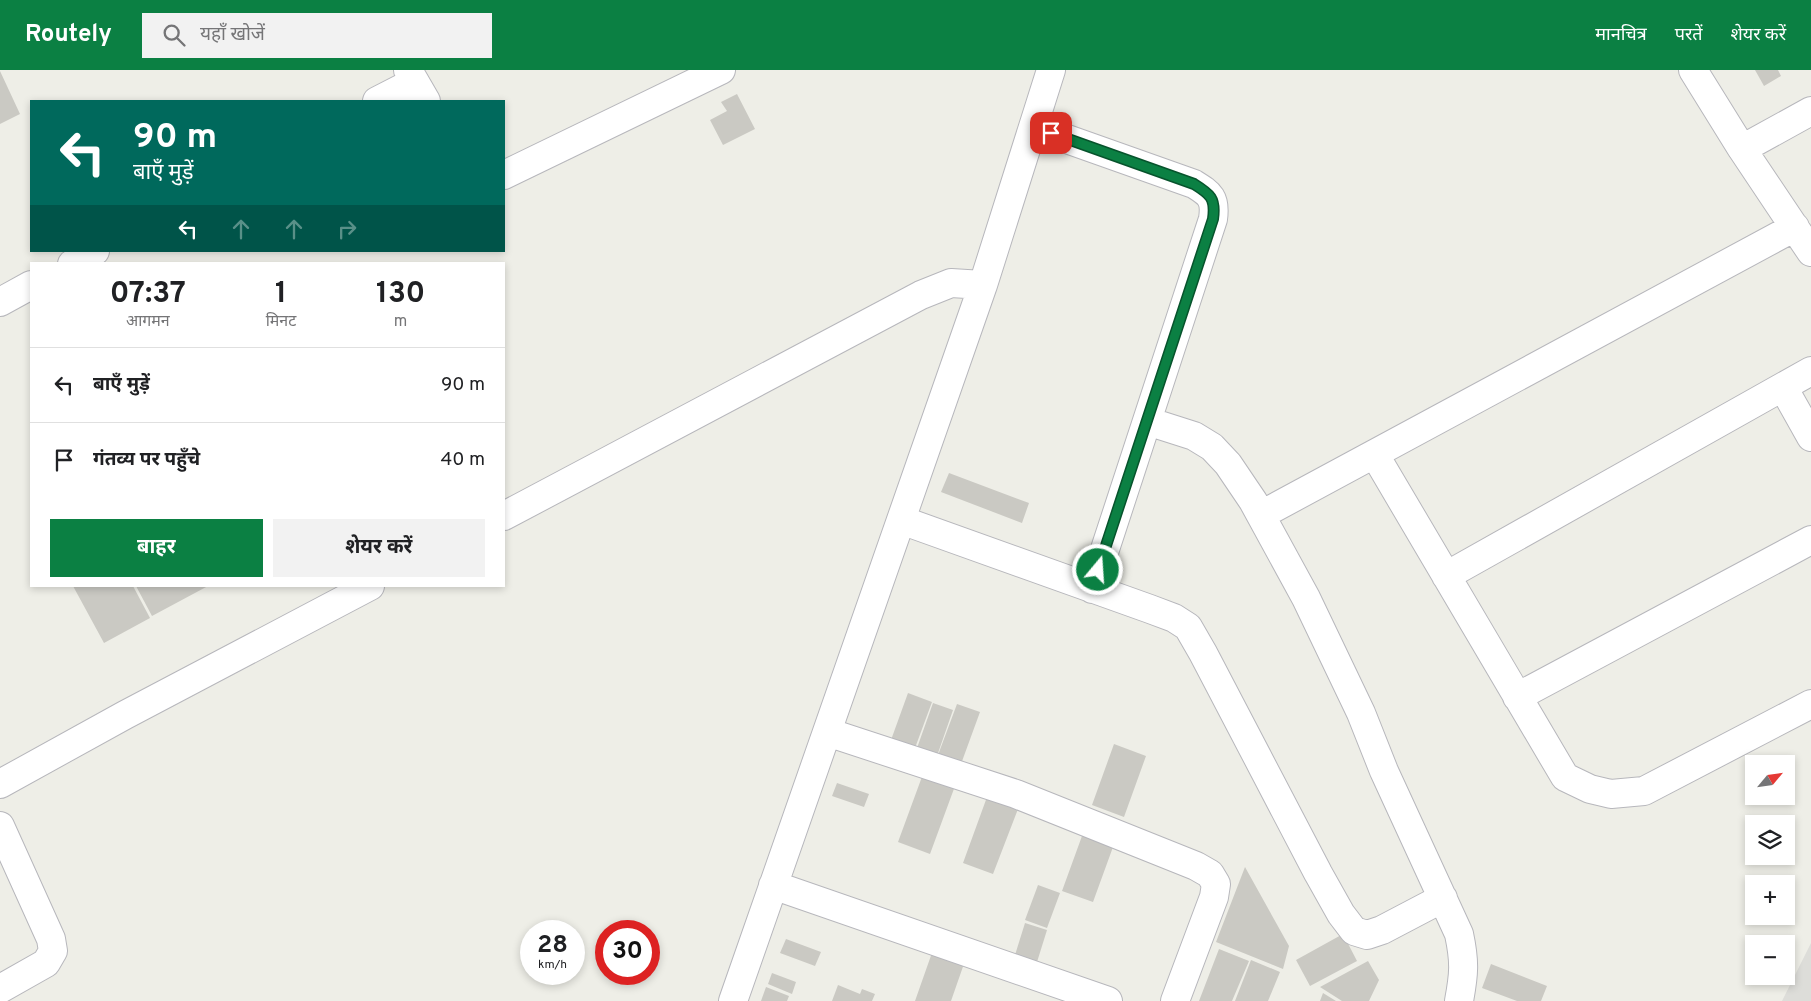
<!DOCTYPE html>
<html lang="hi">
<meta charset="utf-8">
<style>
:root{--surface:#fff;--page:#f2f2f2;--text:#202124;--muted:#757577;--line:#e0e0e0;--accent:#0b8043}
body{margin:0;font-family:Overpass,"Noto Sans Devanagari",sans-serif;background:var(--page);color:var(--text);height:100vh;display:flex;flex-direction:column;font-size:19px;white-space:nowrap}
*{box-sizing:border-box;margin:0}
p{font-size:16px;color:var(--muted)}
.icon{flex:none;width:28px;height:28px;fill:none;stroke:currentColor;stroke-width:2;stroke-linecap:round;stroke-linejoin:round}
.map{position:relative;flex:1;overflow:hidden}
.sheet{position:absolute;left:30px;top:192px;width:475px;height:325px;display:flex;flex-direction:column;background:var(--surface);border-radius:0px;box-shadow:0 2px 8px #0003}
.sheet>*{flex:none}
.guide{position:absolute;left:30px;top:30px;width:475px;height:152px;border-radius:0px;box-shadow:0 2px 8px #0003;background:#00695c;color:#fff;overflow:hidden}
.needle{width:32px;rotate:61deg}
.controls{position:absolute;left:1745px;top:685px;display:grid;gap:10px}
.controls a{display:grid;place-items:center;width:50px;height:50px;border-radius:0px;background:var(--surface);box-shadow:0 2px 8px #0003;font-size:25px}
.speed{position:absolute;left:520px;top:850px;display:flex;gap:10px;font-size:25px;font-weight:700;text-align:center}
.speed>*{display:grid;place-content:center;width:65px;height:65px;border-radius:50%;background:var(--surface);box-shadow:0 2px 8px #0003;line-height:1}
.speed small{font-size:12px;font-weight:400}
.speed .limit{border:8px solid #d22;background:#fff;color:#111}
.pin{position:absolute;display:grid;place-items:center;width:42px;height:42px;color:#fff;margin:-21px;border-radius:10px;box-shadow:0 2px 8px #0006}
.me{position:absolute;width:55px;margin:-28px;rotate:18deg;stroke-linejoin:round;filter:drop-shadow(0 0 4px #0008)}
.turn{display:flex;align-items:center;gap:18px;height:105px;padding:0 20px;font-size:22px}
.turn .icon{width:65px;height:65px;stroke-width:2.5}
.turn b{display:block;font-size:35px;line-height:42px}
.lanes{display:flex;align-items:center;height:48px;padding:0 20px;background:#0003;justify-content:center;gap:25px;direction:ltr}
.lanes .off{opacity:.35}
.eta{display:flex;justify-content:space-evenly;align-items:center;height:85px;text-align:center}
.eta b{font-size:30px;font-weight:700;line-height:35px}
.button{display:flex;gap:10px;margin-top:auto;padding:10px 20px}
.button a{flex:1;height:58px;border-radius:0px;background:var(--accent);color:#fff;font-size:20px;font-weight:700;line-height:58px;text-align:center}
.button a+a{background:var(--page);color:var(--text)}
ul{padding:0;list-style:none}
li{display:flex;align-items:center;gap:15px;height:75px;padding:0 20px;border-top:1px solid var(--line)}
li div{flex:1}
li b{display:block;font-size:19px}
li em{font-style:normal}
header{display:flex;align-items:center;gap:30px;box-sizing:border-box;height:70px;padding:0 25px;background:var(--accent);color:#fff}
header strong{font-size:24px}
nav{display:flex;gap:28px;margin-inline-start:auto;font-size:18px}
.search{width:350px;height:45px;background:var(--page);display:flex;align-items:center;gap:12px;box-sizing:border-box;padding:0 18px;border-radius:0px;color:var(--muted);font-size:19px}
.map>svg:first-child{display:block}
</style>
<header>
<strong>Routely</strong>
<div class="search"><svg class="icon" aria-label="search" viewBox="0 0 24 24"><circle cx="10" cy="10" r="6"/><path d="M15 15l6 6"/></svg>यहाँ खोजें</div>
<nav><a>मानचित्र</a><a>परतें</a><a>शेयर करें</a></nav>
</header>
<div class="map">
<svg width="1811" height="931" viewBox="0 0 1811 931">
<rect width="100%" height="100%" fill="#eeeee7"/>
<path fill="#ddddd9" d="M1811,873V931H1782Z"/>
<path fill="#cac9c3" d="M1755,0H1778L1781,6L1764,16Z
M0,1L20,44L0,54Z
M737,24L755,59L723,75L710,50L727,41L721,32Z
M949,403L1029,433L1022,453L941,422Z
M73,516H133L150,548L104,573Z
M136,516H208L152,546Z
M908,623L932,632L915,678L891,670Z
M933,633L953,640L937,686L917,678Z
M957,634L980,642L961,694L938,685Z
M1114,674L1146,686L1124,747L1092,735Z
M923,704L955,716L930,784L898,772Z
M837,713L869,724L864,737L832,726Z
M987,727L1018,739L993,804L963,793Z
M1086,755L1117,766L1093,832L1062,821Z
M1245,797L1289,876L1283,899L1216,872Z
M1038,815L1060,823L1047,858L1025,850Z
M1025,853L1047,860L1037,892L1015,885Z
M1343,864L1357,891L1310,916L1296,890Z
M786,869L821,882L815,896L780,883Z
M934,877L966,888L951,931H915Z
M1219,879L1249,891L1232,931H1199Z
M1251,890L1280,902L1268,931H1235Z
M1368,891L1379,910L1369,931H1342L1320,917Z
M1491,894L1547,916L1541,931H1517L1482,918Z
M772,903L796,912L792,924L768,914Z
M838,915L860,924L862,919L875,924L872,931H832Z
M766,917L789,926L787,931H761Z
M1323,923L1336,931H1320Z"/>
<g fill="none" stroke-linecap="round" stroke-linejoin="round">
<g stroke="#b7b7bc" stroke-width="30">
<path id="street" d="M408,0L426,31
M1693,0L1742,79L1811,182
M377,31L414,12
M1033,57L1194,114C1210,124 1216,128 1213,149L1092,519
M1742,79L1811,41
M504,105L721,0
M72,194L95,181
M0,232L31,215
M1783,317L1811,367
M1147,351L1194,366L1212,377L1228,394L1253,431L1306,528L1361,643L1384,701L1459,864C1465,892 1464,904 1459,931
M1375,385L1565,707L1590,719L1611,724L1644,721L1811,634
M1261,445L1795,157
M504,446L921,225L951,213L983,215
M901,450L1150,539L1174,548L1188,557L1203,583L1318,803L1341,844L1354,861L1367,865L1382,860L1443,828
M1446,506L1811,301
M1517,627L1811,470
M827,662L1016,724L1196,796L1210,804L1216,814L1214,827L1175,931
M0,714L125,645L370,516
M0,756L51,869L53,881L46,893L0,919
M773,815L1108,931
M733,931L983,215L1051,0"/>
</g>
<use href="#street" stroke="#fff" stroke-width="28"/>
</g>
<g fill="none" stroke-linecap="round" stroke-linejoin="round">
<g stroke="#07532c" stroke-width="12">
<path id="route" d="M1051,63L1194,114C1210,124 1216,128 1213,149L1098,500"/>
</g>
<use href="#route" stroke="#0b8043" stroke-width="9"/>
</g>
</svg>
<div class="controls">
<a><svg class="needle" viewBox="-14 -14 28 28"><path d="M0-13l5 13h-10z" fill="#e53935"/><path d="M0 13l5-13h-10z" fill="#757577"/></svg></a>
<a><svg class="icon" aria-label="layers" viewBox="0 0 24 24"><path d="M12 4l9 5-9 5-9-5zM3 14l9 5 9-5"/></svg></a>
<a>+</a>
<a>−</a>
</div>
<div class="speed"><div>28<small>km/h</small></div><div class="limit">30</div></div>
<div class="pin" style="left:1051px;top:63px;background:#d93025"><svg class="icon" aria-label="arrive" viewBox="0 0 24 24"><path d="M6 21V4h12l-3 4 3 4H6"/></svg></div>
<svg class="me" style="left:1098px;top:500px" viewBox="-20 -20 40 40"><circle r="17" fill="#0b8043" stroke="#fff" stroke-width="3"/><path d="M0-11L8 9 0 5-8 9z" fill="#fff"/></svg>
<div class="guide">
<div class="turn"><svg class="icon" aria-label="left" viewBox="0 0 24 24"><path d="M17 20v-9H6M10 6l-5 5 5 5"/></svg><div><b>90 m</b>बाएँ मुड़ें</div></div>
<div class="lanes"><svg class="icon" aria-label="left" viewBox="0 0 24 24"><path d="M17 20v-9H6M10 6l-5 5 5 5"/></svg><svg class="icon off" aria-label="ahead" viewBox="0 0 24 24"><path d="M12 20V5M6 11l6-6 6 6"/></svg><svg class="icon off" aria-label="ahead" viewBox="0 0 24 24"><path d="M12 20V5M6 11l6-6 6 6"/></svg><svg class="icon off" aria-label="right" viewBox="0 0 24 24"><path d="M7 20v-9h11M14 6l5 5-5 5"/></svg></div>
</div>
<section class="sheet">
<div class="eta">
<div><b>07:37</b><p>आगमन</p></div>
<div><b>1</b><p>मिनट</p></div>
<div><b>130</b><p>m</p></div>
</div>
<ul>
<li><svg class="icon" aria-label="left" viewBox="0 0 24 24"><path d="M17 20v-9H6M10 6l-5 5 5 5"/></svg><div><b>बाएँ मुड़ें</b></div><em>90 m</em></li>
<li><svg class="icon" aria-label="arrive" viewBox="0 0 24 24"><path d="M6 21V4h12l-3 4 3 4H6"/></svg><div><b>गंतव्य पर पहुँचे</b></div><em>40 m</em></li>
</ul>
<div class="button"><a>बाहर</a><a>शेयर करें</a></div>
</section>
</div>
